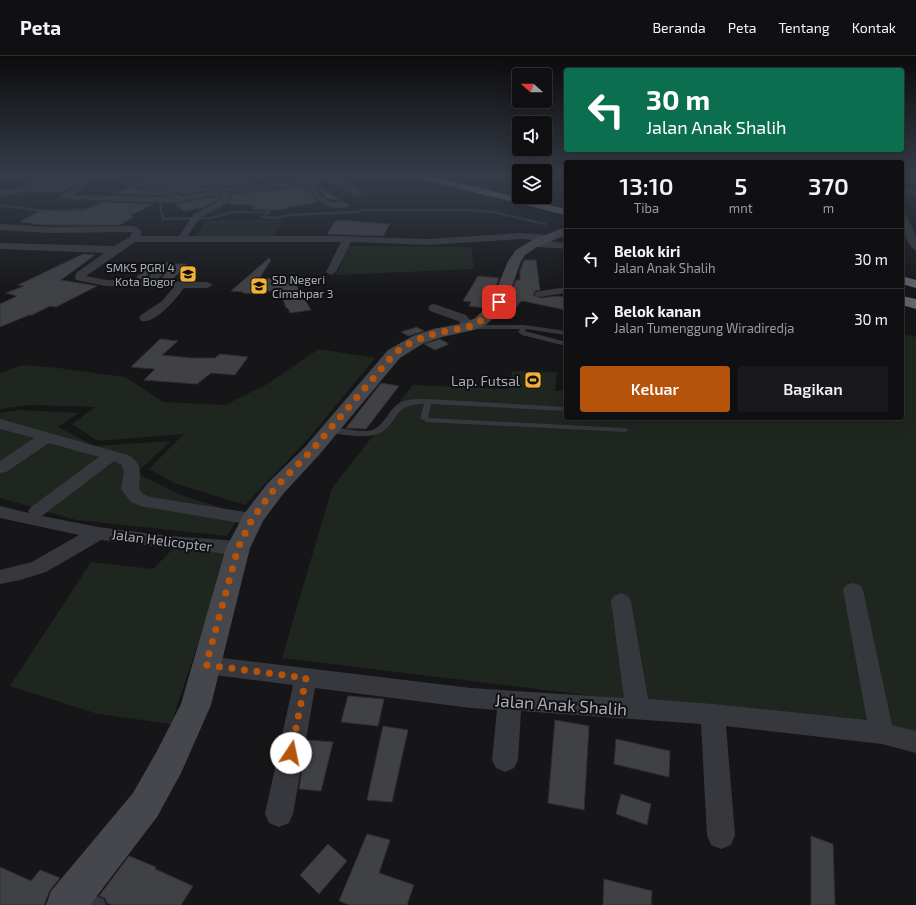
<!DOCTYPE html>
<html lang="id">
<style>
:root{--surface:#101012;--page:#19191b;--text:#f1f3f6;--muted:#9c9d9f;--line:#303032;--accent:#b45309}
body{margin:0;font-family:"Exo 2",sans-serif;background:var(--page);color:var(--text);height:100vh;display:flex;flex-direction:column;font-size:15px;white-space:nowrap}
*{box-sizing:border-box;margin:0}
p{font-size:13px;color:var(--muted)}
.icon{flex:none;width:22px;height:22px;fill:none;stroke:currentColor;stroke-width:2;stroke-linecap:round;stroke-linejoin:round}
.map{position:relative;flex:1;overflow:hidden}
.details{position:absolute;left:564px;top:104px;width:340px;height:260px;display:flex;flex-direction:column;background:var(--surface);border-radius:4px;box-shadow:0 4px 16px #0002,0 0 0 1px var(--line)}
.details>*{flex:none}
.top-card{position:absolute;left:564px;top:12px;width:340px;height:84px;border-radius:4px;box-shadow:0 4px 16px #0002,0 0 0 1px var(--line);background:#0b6e4f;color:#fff;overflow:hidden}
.needle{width:26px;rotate:291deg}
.controls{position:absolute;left:512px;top:12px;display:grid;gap:8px}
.controls a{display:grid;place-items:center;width:40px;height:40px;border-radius:4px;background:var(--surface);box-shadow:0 4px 16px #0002,0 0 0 1px var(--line);font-size:20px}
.pin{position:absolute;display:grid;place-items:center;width:34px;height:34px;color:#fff;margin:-17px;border-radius:8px;box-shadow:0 2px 6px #0006}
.me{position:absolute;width:44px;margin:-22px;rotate:11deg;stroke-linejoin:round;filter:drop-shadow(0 0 3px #0008)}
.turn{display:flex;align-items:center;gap:14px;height:84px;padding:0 16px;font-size:18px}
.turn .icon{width:52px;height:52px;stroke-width:2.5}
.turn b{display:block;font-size:28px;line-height:34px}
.eta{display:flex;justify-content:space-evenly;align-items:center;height:68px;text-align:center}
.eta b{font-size:24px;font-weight:600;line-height:28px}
.cta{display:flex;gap:8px;margin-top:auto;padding:8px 16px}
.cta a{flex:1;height:46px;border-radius:4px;background:var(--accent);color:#fff;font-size:16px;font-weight:600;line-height:46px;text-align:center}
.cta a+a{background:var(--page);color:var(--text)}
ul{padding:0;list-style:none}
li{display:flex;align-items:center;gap:12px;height:60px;padding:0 16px;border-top:1px solid var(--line)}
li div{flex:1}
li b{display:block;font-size:15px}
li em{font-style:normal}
header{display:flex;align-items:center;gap:24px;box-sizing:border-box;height:56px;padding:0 20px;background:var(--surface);border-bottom:1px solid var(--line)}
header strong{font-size:19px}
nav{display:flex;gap:22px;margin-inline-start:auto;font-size:14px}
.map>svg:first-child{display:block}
</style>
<header>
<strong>Peta</strong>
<nav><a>Beranda</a><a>Peta</a><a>Tentang</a><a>Kontak</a></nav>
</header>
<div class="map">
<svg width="916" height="849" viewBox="0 0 916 849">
<rect width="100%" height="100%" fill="#161618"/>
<path fill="#1e261f" d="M284,163L272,181H196L205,165Z
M349,190L471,191L474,213L336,219Z
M902,278L916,281V679L282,602L332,432L413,329L509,333L512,315L557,316L555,335H566V362H902Z
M319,293L375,302L309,382L245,449L174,427L149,413L184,378L98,385L72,368L95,351L30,349L0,353V317L23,309L58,312L125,321L163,346L225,349L267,328Z
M18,354L79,357L58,371L94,390L171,385L136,417L181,439L241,458L227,480L76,464L0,442V357Z
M175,491L229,495L171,668L98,658L10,630L91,506L153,513Z"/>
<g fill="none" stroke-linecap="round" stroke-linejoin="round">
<path stroke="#2c353c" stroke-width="2.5" d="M0,149L44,155
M160,149L163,163L210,162L235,156H270L262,161L275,162L287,159L357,156L363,154H465L493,156L545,168
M58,155L92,153"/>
</g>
<path fill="#404145" stroke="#303034" d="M53,120H87L63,136L27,135Z
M152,120H179L181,123L211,134L181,138L168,131L141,125Z
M198,120H231L254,128L227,130Z
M315,128L341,145L326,142Z
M304,130L317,145L316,147L288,151L287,153L267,154L252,153L253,149L227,148L231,143L232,138Z
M130,131L162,137L165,139L116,138Z
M220,140L218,143L204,151L184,155L175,148Z
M102,146L153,148L129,160L133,161L120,169H45L20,166L41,154L83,155Z
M336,164L390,168L383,180L327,178Z
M83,198L95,199L61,224L97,230L56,251L50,250L32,259H29L0,271V248L17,240L6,237L24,230L18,229Z
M269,202L271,204L259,223L292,222L311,254L290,257L288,252H286L280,235H258L257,238L243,237V236L231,235Z
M524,204H536L540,234L535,235L533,239L540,242L558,240L566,241V254L523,245L520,246L515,253L504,251L509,242L516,224H520V213H521Z
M159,208L143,223H135L150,209Z
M173,208H187L172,224H160Z
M478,220L499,222L492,241L484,252L469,250L471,246L463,245Z
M417,271L424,275L409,280L401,276Z
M160,283L178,285L162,299L190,302H215L220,298L248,301L235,319L211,317L197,328L144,324L155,313L131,311Z
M440,283L449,288L435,294L424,288Z
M381,327L399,330L366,373L346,372Z
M348,640L384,643L378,670L341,666Z
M555,664L589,670L584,754L548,747Z
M383,670L408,674L392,746L367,744Z
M616,683L670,695L669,721L614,708Z
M307,684L333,686L321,735L299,733Z
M621,738L651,748L647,769L616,758Z
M367,778L390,784L379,817L414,829L407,849H350L339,845Z
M811,780L833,788L835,849H811Z
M328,788L347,805L319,838L300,819Z
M129,800L156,811L155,813L193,830L181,849H112L107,847L105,842L99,840Z
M0,811L31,825L40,814L60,822L50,834L44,849H0Z
M604,823L652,835L651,849H603Z"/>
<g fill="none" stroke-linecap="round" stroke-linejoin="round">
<path fill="#37383d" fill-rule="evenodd" d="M524,269L566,275V279L526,273L525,275L566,286V290L522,279L518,276L520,273H470L467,271L470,269Z
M428,343L566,351V355L431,348L428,362L625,372L629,374L625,376L426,366L420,362L424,348C392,349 401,363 382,376C371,382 356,380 345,379C339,378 331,378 327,374C333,368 360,378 372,374C384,370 388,355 398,348C406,342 418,343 428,343Z
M80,834L104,843L106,849H78L74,848L72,842L74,836Z"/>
<path fill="#37383d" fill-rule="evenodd" d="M43,120H52L23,136L0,140V134L17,133Z
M90,120H99L73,139L172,141L162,136L124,128V124H127L168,132L181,140L217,134L181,122L180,120H192L202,122L227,132L330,121L351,128L362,138L361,140C352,142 340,127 329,126C324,125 317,127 312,127C317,133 321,142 328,145C335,148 345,144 350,149C347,152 343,152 338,152C320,151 314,141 305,128L231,137C231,151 210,154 201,162C195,167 192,173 188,180H335L429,183L521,177L549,179L554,182L549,185L521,183L429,189L351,186L336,216L331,219L326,216L341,186H135L86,220L106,224L144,225L163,207L167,206L172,209L156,225L207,226L213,229L207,232H184C176,243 156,268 141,265L139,262L141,259L162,245L173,232L106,230L76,224L75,222L76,217L104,197L0,193V187L114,190L130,181L132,177L131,176L49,177L0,174V168L49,171L133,170L139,173L142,177L140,180H179L193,159L219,144L223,138L172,147L61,143L60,141L61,139Z
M902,133H916V137H902Z
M902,157L907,160L916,180V194C905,191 902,167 902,157Z
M549,185L566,187V193C559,192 534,192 531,189L536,186Z
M566,231V237L540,241L536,240L534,238L536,236L540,235Z
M434,248L466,259L476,271L474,274H466L458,265L430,255L428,252L430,249Z
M0,363L128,399C143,408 140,416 139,432L143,438L150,441L252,457L258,459L261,463L258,467L252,469L140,450L131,446L121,433L124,416L122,409L114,405L42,460L98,471L169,480L238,485L245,487L248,492L245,497L238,499L169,492L101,484L46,516L20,524L0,528V514L32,506L79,479L0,462V450L29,457L28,455L31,451L99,401L49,387L6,416L0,417V405L34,382L0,373Z
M853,527L860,529L863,534L892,669L916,675V697L882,688L726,670L735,779L731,789L721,793L711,789L707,779L701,668L521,655L518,704L514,712L505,716L496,712L492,704L497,654L471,652L315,632L293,758L289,767L279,771L269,767L265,758L293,629L206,618L198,616L195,609L198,602L206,600L471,632L624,642L611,545L614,540L621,537L628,540L631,545L648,643L713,648L867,664L843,534L846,529Z"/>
<path fill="#45474d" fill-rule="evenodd" d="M566,171V179L537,191L525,199L521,205L508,242L498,258L487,268L474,274L442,281L424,287L400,302L319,399L283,438L263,465L250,492L211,649L181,717L157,761L90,849H46L51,835L133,737L157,695L181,648L226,492L244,458L267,428L305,391L388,294L413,280L433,273L464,267L475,262L487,251L493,242L508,205L516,194L534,183Z"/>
<path fill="#63666e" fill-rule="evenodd" d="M415,120H431L566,153V159L416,122Z
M902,220L916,224V232L902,228Z
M902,240L916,243V253L902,249Z"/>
</g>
<linearGradient id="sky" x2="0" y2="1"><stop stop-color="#0c0c0d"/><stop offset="0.5" stop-color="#363c48"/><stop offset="1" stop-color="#363c48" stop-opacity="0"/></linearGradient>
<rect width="916" height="239" fill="url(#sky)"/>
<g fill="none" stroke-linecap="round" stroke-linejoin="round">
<path stroke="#b45309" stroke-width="7" stroke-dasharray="0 12.6" d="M291,697L306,622L206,609L238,492L252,463L275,432L312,394L394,298C409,285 427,279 447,275C455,273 464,273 471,270C483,265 492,256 499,246"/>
</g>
<defs>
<g id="school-square" transform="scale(0.9)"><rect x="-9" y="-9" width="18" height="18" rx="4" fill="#f2b134" stroke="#111113"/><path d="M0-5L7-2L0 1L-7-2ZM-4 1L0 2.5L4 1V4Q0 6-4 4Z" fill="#111"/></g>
<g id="stadium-square" transform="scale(0.9)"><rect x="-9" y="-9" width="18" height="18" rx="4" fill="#f2b134" stroke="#111113"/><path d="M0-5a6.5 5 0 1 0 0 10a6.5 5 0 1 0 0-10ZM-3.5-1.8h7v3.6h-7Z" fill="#111"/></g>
</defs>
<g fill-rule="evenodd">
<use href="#school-square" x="188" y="218"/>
<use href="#school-square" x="259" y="230"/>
<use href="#stadium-square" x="533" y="324"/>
</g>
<g text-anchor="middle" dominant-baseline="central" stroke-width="4" stroke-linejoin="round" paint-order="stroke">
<g font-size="12" fill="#a8adb8" stroke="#111113" text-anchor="end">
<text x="175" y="211">SMKS PGRI 4<tspan x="175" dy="14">Kota Bogor</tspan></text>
<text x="272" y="223" text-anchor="start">SD Negeri<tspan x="272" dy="14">Cimahpar 3</tspan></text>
</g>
<g font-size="14" fill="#a8adb8" stroke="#111113" text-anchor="end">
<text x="520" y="324">Lap. Futsal</text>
</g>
<g font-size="14" fill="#a8adb8" stroke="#111113">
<text transform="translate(162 484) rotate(7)">Jalan Helicopter</text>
</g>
<g font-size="17" fill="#a8adb8" stroke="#111113">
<text transform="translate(561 648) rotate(4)">Jalan Anak Shalih</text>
</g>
</g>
</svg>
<div class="controls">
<a><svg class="needle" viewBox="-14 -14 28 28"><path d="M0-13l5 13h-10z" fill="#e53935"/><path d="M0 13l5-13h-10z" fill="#9c9d9f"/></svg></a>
<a><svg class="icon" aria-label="sound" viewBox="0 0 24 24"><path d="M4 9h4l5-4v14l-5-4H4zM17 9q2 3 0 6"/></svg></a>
<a><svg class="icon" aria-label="layers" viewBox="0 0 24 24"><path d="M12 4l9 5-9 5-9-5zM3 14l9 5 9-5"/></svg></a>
</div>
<div class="pin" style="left:499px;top:246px;background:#d93025"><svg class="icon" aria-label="arrive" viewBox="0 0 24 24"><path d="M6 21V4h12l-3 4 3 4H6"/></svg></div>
<svg class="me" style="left:291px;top:697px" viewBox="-20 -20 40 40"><circle r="19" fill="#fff"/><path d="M0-13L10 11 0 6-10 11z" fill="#b45309"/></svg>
<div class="top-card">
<div class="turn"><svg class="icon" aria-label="left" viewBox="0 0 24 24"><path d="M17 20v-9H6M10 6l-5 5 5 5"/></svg><div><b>30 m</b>Jalan Anak Shalih</div></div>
</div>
<section class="details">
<div class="eta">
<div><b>13:10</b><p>Tiba</p></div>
<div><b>5</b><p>mnt</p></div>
<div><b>370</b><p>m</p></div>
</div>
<ul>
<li><svg class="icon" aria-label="left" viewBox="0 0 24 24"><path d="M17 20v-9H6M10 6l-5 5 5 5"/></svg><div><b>Belok kiri</b><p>Jalan Anak Shalih</p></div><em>30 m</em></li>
<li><svg class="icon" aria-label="right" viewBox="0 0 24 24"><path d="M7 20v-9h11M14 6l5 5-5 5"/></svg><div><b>Belok kanan</b><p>Jalan Tumenggung Wiradiredja</p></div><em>30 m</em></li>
</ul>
<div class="cta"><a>Keluar</a><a>Bagikan</a></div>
</section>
</div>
